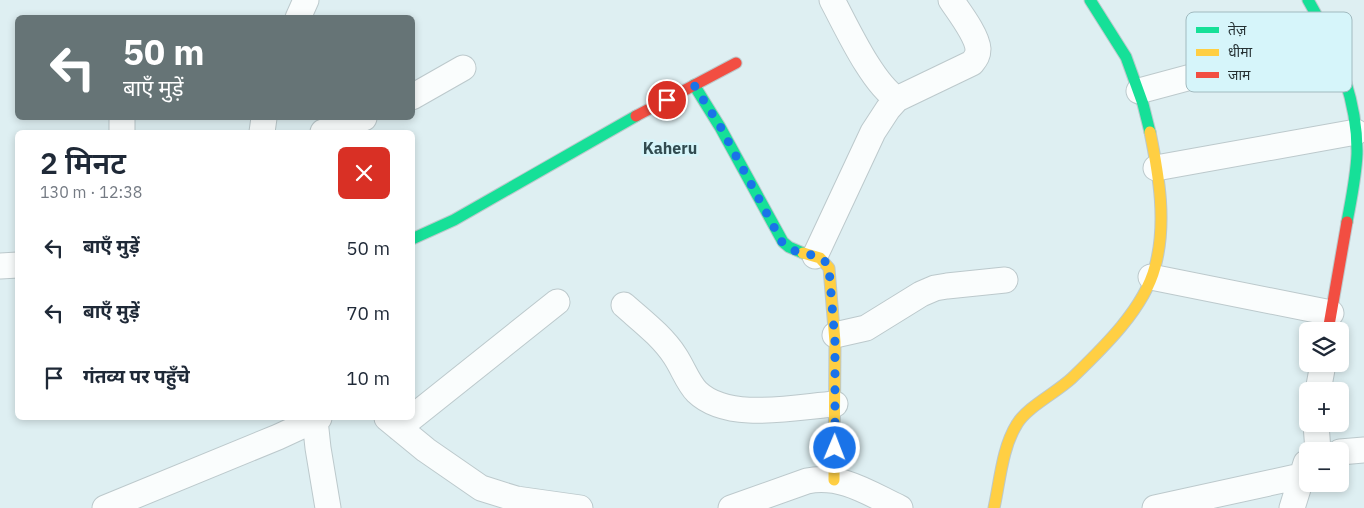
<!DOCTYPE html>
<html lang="hi">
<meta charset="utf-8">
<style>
:root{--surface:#fff;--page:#f2f2f3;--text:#1f2937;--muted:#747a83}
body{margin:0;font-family:"IBM Plex Sans","Noto Sans Devanagari",sans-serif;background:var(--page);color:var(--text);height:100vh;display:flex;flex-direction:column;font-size:19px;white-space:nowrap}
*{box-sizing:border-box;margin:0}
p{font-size:16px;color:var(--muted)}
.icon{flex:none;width:28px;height:28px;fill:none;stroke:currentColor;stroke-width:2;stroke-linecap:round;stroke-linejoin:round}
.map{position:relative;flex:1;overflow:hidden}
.panel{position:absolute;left:15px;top:130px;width:400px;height:290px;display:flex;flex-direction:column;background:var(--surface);border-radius:8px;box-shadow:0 2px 8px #0003}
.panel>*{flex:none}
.banner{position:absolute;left:15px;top:15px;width:400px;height:105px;border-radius:8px;box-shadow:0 2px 8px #0003;background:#667476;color:#fff;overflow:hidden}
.buttons{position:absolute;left:1299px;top:322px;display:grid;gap:10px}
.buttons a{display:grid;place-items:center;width:50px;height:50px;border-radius:8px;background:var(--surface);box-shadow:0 2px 8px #0003;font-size:25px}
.pin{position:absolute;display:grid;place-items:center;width:42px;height:42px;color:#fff;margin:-21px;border:2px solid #fff;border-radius:50%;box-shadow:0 1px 5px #0007}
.me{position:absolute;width:55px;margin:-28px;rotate:1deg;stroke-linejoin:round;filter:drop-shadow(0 0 4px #0008)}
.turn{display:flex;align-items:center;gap:18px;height:105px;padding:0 25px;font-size:22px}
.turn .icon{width:65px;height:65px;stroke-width:2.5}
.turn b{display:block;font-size:35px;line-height:42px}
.round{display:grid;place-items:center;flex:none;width:52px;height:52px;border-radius:8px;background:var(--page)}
.headline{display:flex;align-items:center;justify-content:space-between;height:85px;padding:0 25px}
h1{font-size:30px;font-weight:600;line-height:38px}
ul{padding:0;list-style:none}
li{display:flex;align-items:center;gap:15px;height:65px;padding:0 25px}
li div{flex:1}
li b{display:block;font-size:19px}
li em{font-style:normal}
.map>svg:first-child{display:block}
</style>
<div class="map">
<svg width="1364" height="508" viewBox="0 0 1364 508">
<rect width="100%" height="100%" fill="#deeff2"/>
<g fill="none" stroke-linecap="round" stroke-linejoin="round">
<g stroke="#bcc9cc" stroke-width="27">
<path id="street" d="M832,0C847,28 872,83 897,99
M298,18L306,0
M1139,91L1329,40
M412,97L463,68
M122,118V132
M262,132L264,118
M323,132L364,118
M1156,168L1356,132
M815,256L873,132L888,109L897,99L972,63C976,58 978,55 978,49C977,35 959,12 951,0
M0,266L18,265
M1151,277L1331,313
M624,305C642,321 662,336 675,356C683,368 688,383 697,392C728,422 795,407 835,404
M835,335L866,328L921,294L935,288L947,286L1005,280
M1318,391L1323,364
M387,418L426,450L481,488L516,499L580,508
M315,420L318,448L328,508
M1316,424L1318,451
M399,428L557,302
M1340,452L1364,450
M105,508L278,437L319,418
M731,508L807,481C842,474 870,494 900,508
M1155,508L1301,476
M1292,508L1306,463"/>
</g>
<g stroke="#bcc9cc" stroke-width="13">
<path id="fast" d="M1090,0L1126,57L1143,104L1150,132
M1308,0C1336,47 1358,99 1357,154C1356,177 1351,200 1347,222
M694,85L720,127L783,242L789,247L803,253
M412,239L454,220L636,116"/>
</g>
<g stroke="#bcc9cc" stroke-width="13">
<path id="slow" d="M803,253L820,258L829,268L835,342L834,480
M994,508C1000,481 1002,448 1017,424C1027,407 1056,393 1072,378C1102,349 1144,309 1155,267C1167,223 1159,176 1150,132"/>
</g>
<g stroke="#bcc9cc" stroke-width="13">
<path id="jam" d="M636,116L736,63
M1328,331L1347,222"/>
</g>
<use href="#street" stroke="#fafdfd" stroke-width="25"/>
<use href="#fast" stroke="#16e098" stroke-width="11"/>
<use href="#slow" stroke="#ffcf43" stroke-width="11"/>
<use href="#jam" stroke="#f24e42" stroke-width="11"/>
</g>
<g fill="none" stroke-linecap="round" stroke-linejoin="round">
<path stroke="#1a73e8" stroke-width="9" stroke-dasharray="0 16.2" d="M667,100L694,85L720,126L782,242C798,260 821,248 829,268L835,342V448"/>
</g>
<g text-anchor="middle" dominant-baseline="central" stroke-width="5" stroke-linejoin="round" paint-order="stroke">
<g font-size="16" font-weight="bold" fill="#314b50" stroke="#d6f5fa">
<text x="670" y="148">Kaheru</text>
</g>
</g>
<rect x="1186" y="12" width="166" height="80" rx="8" fill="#d6f5fa" stroke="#a1babf" stroke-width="1"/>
<rect x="1196" y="27" width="23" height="6" fill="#16e098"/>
<rect x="1196" y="49" width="23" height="7" fill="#ffcf43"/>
<rect x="1196" y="72" width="23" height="6" fill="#f24e42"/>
<g font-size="14" fill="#263234">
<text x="1228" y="35">तेज़</text>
<text x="1228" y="57">धीमा</text>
<text x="1228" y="80">जाम</text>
</g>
</svg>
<div class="buttons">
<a><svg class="icon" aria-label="layers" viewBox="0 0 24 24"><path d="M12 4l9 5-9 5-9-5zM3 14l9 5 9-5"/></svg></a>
<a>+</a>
<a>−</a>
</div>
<div class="pin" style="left:667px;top:100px;background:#d93025"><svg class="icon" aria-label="arrive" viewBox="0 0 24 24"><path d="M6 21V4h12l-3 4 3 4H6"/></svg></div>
<svg class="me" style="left:835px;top:448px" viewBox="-20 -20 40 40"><circle r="17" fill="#1a73e8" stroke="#fff" stroke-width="3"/><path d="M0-11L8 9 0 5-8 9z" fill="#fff"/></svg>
<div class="banner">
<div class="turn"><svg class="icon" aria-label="left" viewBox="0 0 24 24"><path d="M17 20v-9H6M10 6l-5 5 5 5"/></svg><div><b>50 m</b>बाएँ मुड़ें</div></div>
</div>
<section class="panel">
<div class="headline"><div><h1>2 मिनट</h1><p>130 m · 12:38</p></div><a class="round" style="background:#d93025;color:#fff"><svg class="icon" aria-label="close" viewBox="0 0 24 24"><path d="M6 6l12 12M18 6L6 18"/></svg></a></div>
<ul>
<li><svg class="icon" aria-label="left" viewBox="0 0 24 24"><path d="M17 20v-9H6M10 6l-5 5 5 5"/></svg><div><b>बाएँ मुड़ें</b></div><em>50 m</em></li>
<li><svg class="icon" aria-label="left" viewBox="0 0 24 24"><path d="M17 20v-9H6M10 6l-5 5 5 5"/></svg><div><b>बाएँ मुड़ें</b></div><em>70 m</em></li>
<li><svg class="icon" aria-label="arrive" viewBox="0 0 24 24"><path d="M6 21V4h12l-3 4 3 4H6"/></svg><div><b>गंतव्य पर पहुँचे</b></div><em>10 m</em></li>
</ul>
</section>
</div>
